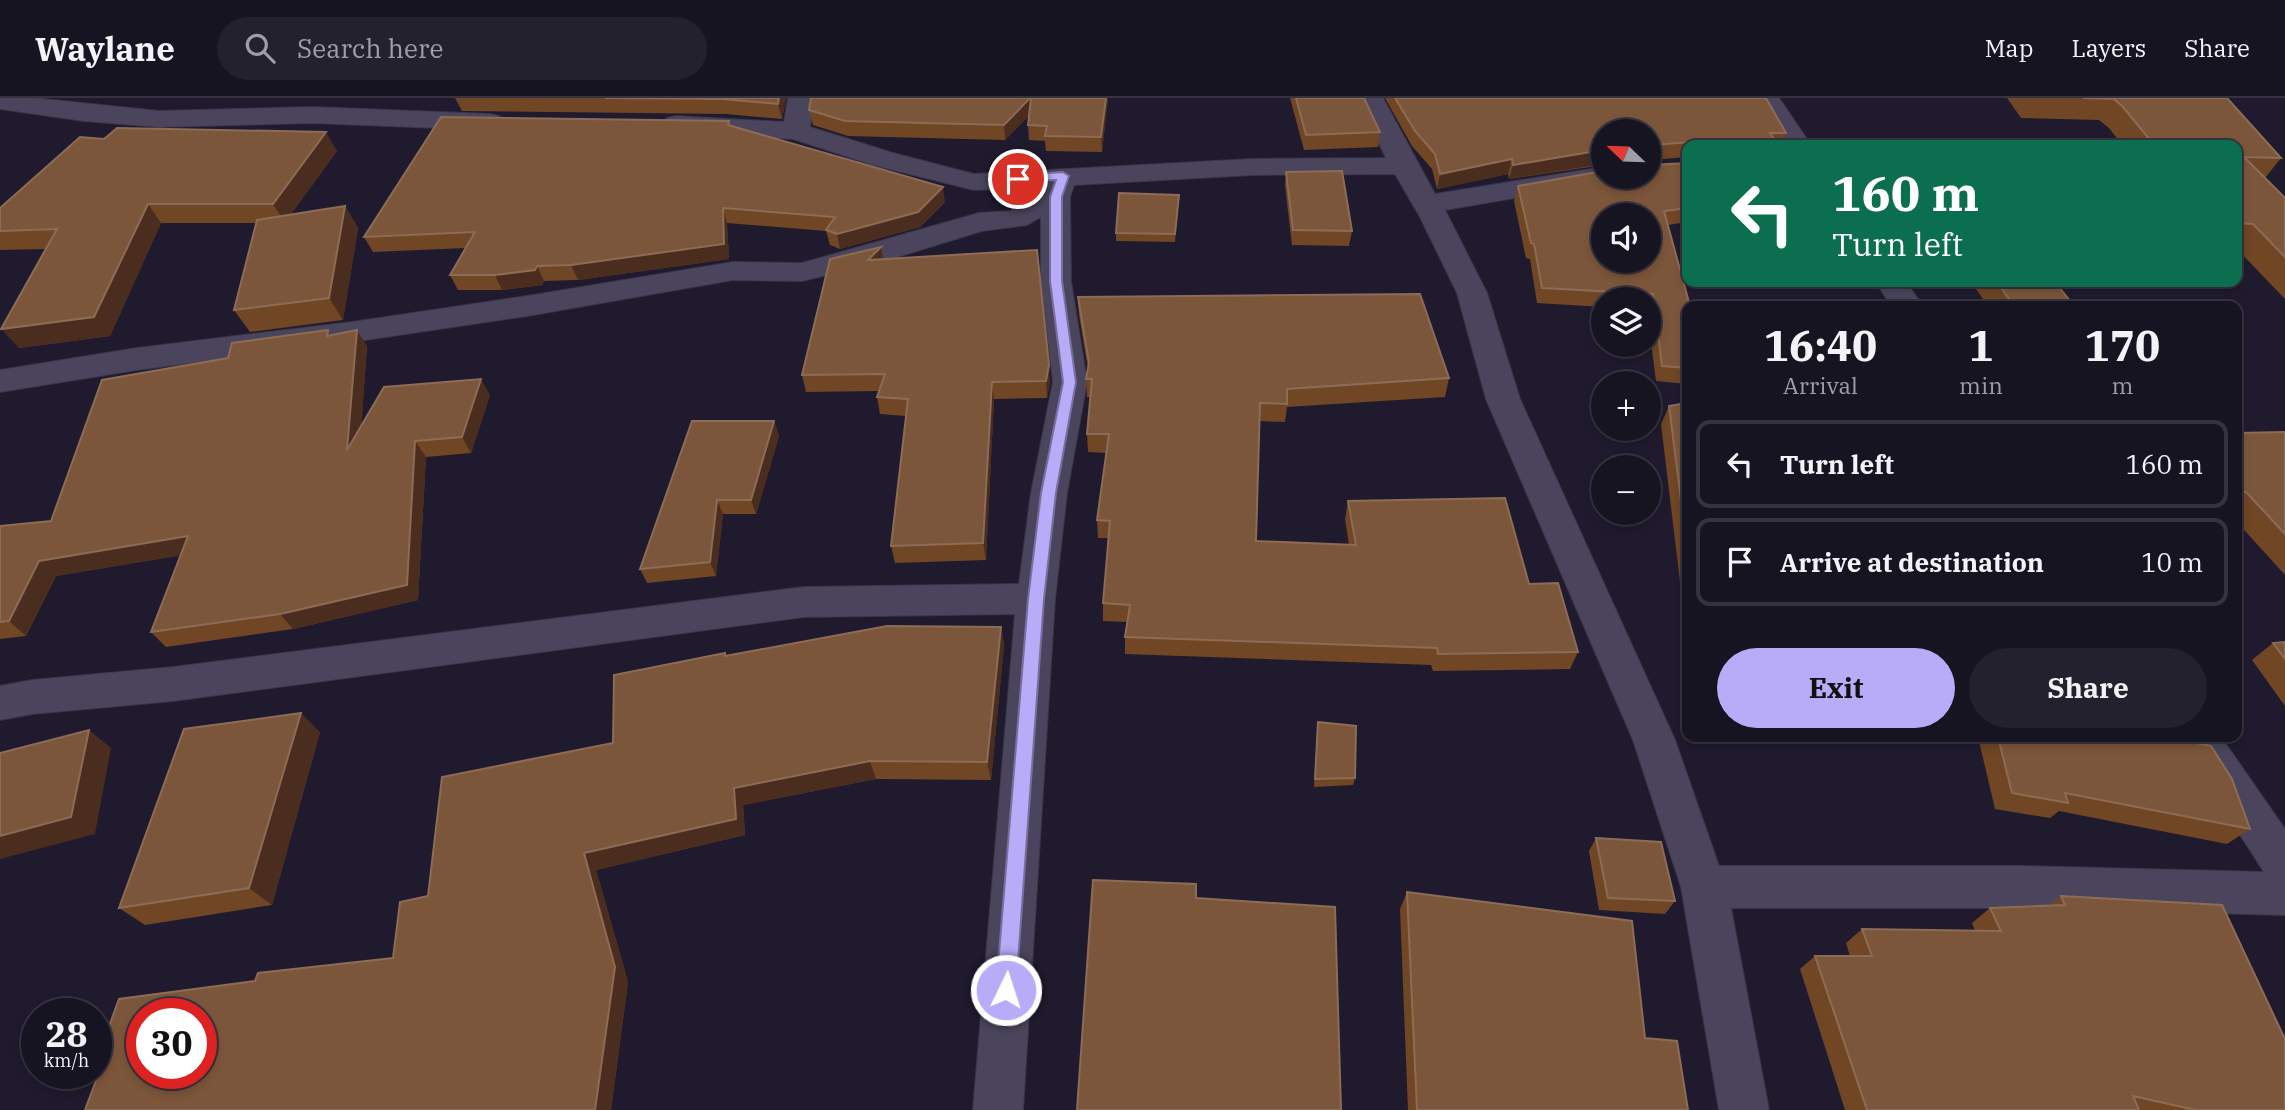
<!DOCTYPE html>
<meta charset="utf-8">
<style>
:root{--surface:#171422;--page:#24212f;--text:#f1f3f6;--muted:#9e9ea5;--line:#363340;--accent:#b8abf7}
body{margin:0;font-family:"IBM Plex Serif",serif;background:var(--page);color:var(--text);height:100vh;display:flex;flex-direction:column;font-size:26px;white-space:nowrap}
*{box-sizing:border-box;margin:0}
p{font-size:23px;color:var(--muted)}
.icon{flex:none;width:38px;height:38px;fill:none;stroke:currentColor;stroke-width:2;stroke-linecap:round;stroke-linejoin:round}
.map{position:relative;flex:1;overflow:hidden}
.drawer{position:absolute;left:1682px;top:203px;width:560px;height:441px;display:flex;flex-direction:column;background:var(--surface);border-radius:14px;box-shadow:0 4px 10px #0003,0 0 0 2px var(--line)}
.drawer>*{flex:none}
.hud{position:absolute;left:1682px;top:42px;width:560px;height:147px;border-radius:14px;box-shadow:0 4px 10px #0003,0 0 0 2px var(--line);background:#0b6e4f;color:#fff;overflow:hidden}
.needle{width:46px;rotate:293deg}
.buttons{position:absolute;left:1591px;top:21px;display:grid;gap:14px}
.buttons a{display:grid;place-items:center;width:70px;height:70px;border-radius:50%;background:var(--surface);box-shadow:0 4px 10px #0003,0 0 0 2px var(--line);font-size:35px}
.speed{position:absolute;left:21px;top:900px;display:flex;gap:14px;font-size:35px;font-weight:700;text-align:center}
.speed>*{display:grid;place-content:center;width:91px;height:91px;border-radius:50%;background:var(--surface);box-shadow:0 4px 10px #0003,0 0 0 2px var(--line);line-height:1}
.speed small{font-size:18px;font-weight:400}
.speed .limit{border:10px solid #d22;background:#fff;color:#111}
.pin{position:absolute;display:grid;place-items:center;width:60px;height:60px;color:#fff;margin:-30px;border:4px solid #fff;border-radius:50%;box-shadow:0 2px 7px #0007}
.me{position:absolute;width:77px;margin:-38px;rotate:4deg;stroke-linejoin:round;filter:drop-shadow(0 0 5px #0008)}
.turn{display:flex;align-items:center;gap:24px;height:147px;padding:0 35px;font-size:32px}
.turn .icon{width:91px;height:91px;stroke-width:2.5}
.turn b{display:block;font-size:49px;line-height:60px}
.eta{display:flex;justify-content:space-evenly;align-items:center;height:119px;text-align:center}
.eta b{font-size:42px;font-weight:700;line-height:49px}
.cta{display:flex;gap:14px;margin-top:auto;padding:14px 35px}
.cta a{flex:1;height:80px;border-radius:42px;background:var(--accent);color:#111;font-size:28px;font-weight:700;line-height:80px;text-align:center}
.cta a+a{background:var(--page);color:var(--text)}
ul{padding:0;list-style:none}
li{display:flex;align-items:center;gap:21px;height:88px;margin:0 14px 10px;padding:0 21px;border:4px solid var(--line);border-radius:14px}
li div{flex:1}
li b{display:block;font-size:26px}
li em{font-style:normal}
header{display:flex;align-items:center;gap:42px;box-sizing:border-box;height:98px;padding:0 35px;background:var(--surface);border-bottom:2px solid var(--line)}
header strong{font-size:33px}
nav{display:flex;gap:38px;margin-inline-start:auto;font-size:24px}
.search{width:490px;height:63px;background:var(--page);display:flex;align-items:center;gap:18px;box-sizing:border-box;padding:0 24px;border-radius:38px;color:var(--muted);font-size:26px}
.map>svg:first-child{display:block}
</style>
<header>
<strong>Waylane</strong>
<div class="search"><svg class="icon" aria-label="search" viewBox="0 0 24 24"><circle cx="10" cy="10" r="6"/><path d="M15 15l6 6"/></svg>Search here</div>
<nav><a>Map</a><a>Layers</a><a>Share</a></nav>
</header>
<div class="map">
<svg width="2285" height="1012" viewBox="0 0 2285 1012">
<rect width="100%" height="100%" fill="#1f1a2e"/>
<g fill="none" stroke-linecap="round" stroke-linejoin="round">
<g stroke="#393546" stroke-width="2">
<path id="street" d="M0,0H34L159,13L313,9L490,16L499,18L503,24L499,30L490,32L313,25L159,29L84,23L0,11Z
M788,0H814L810,29L893,55L974,76L1252,61L1386,60L1357,0H1383L1435,96L1603,69V79H1616L1613,83L1445,112L1487,195L1520,301L1675,642L1719,768H2020L2264,774L2177,639H2221L2285,731V817L2020,810H1731L1769,1012H1719L1681,789L1633,642L1486,301L1457,195L1420,119L1395,76L1252,77L1074,87L1070,99L1071,183L1087,284L1067,395L1055,501L1023,1012H973L1015,516L804,519L173,603L32,616L0,622V588L32,582L173,569L804,489L1019,486L1031,395L1053,284L1041,183V119L1027,127L982,133L878,165L802,183L733,182L527,218L352,244L137,272L0,294V272L137,250L352,224L527,198L733,164L802,165L979,115L1010,113L1043,94L1045,89L974,92L873,67L793,41L676,34L667,32L663,26L667,20L676,18L784,24Z
M1753,0H1779L1811,47H1785Z
M1876,184H1906L1923,208H1891Z"/>
</g>
<use href="#street" fill="#4a455c" fill-rule="evenodd"/>
</g>
<path fill="#704624" d="M455,0H786L782,21L726,16L462,13Z
M811,0H1108L1102,54L1046,53L1045,43L1029,42L1028,27L1029,17L1005,42L848,38L813,27L809,12Z
M1290,0H1364L1380,34L1378,49L1304,52Z
M1385,0H1766L1786,35L1780,47H1687V59L1651,62L1649,67L1687,65V124L1668,127L1687,208V286L1656,283L1648,221V201H1603V209L1537,205L1530,161L1526,160L1514,103L1518,88L1648,79L1603,33V67L1509,81L1508,76L1437,91L1432,71L1412,48Z
M2007,0H2227L2281,60L2265,80L2285,100V201L2236,150V47H2122L2109,30L2099,22L2021,20Z
M729,23L730,28L945,104L920,129L840,151L830,147L826,133L727,125L729,161L578,182L544,183L542,187L502,192H458L450,177L466,150L373,154L364,139Z
M337,53L291,116L345,108L358,130L343,222L250,234L234,212L256,125H161L110,238L19,250L46,151L0,152V110Z
M1286,74L1352,133L1349,148L1292,147L1285,88Z
M1179,97L1175,144L1116,143V135Z
M883,161L1050,284L1047,300L994,301L986,462L895,465L891,448L906,318L880,316L877,299L879,293L806,294L802,277Z
M1971,184H2055L2074,208H1988Z
M1078,199L1449,280L1445,299L1287,309L1285,324L1259,323L1256,443L1349,447L1345,421L1348,403L1529,486L1578,554L1570,571L1433,573L1431,567L1125,556V539L1127,524L1103,523V505L1108,440H1098L1097,422L1106,355L1088,354L1087,336L1091,299H1087L1086,281L1088,271L1079,217Z
M332,237L367,248L361,328L490,297L471,355L426,359L418,502L293,531L166,549L151,534L181,457L56,478L26,538L0,541V428L51,423L228,260Z
M1669,308L1687,321V525H1685L1661,326Z
M774,323L779,338L756,416H723L716,478L647,485L640,471Z
M2285,334V477L2236,423V335Z
M1001,529L1004,548L991,682L876,681L743,707L745,737L596,772L628,884L611,1012H85L109,948L103,945L255,883L393,860L428,798L613,645L726,558Z
M2285,544V608L2252,562L2273,545Z
M1318,624L1355,680L1353,687L1314,689L1317,632Z
M320,634L272,807L145,827L119,810Z
M1978,639H2165L2250,731L2227,746L2059,713L2050,720L1995,711Z
M1596,740L1675,803L1665,816L1599,812L1589,753Z
M1407,794L1645,940L1688,1012H1408L1400,811Z
M2061,798L2285,1012H1845L1800,871L1815,858H1850L1846,845L1862,831L1975,833L1972,825L1990,810L2049,808Z"/>
<path fill="#4a2d1f" d="M779,0H786L782,21L778,6Z
M1030,0H1032L1033,14L1005,42L1004,27Z
M1106,0H1108L1102,54L1101,39Z
M326,34L337,53L285,125L273,106Z
M1603,52V66L1509,81L1513,67Z
M1512,61L1508,76L1437,91L1440,76Z
M943,89L945,104L920,129L840,151L837,136Z
M148,106L161,125L110,238L19,250L1,231Z
M345,108L358,130L343,222L329,200Z
M723,110L727,125L729,161L578,182L571,167Z
M881,149L884,166L868,162Z
M537,168L544,183L542,187L502,192L495,177Z
M357,232L367,248L359,367L347,352Z
M1049,267L1050,284L1047,300L1046,283Z
M481,281L490,297L471,355L462,339Z
M992,284L994,301L986,462L983,445Z
M774,323L779,338L756,416L751,402Z
M415,343L426,359L418,502L293,531L280,516Z
M717,402L723,416L716,478L710,464Z
M188,438L203,454L56,478L26,538L9,523L39,463Z
M1001,529L1004,548L991,682L987,664Z
M301,615L320,634L272,807L249,790Z
M89,632L111,650L95,736L0,761V738Z
M870,663L876,681L743,707L745,737L596,772L628,884L611,1012H595L584,755L734,690Z"/>
<path fill="#7c563a" stroke="#8c6c56" stroke-width="2" fill-rule="evenodd" d="M605,0H779L778,6L722,1Z
M811,0H1030L1004,27L845,23L809,12Z
M1031,0H1106L1101,39L1045,38L1047,28L1028,27Z
M1296,0H1364L1380,34L1306,37Z
M1395,0H1766L1786,35H1770L1778,47H1695L1692,44L1651,47V61L1648,62V33H1603V52L1513,67L1512,61L1440,76L1435,56L1415,33Z
M2083,0H2227L2281,60L2244,59L2285,100V159L2253,126L2236,125V47H2154L2123,9L2114,1Z
M441,19L729,23L728,27L943,89L918,114L837,136L826,132L835,119L723,110L724,146L571,167L537,168L535,172L495,177H450L475,134L364,139Z
M117,30L326,34L273,106H148L94,219L1,231L57,131L0,133V110L80,39L104,41Z
M1687,65V110L1664,113L1690,208H1687V270L1662,268L1653,196L1542,190L1534,146L1531,145L1518,88L1603,73V79H1648V67ZM1603,117H1648V163H1603Z
M1342,73L1352,133L1293,132L1286,74Z
M1119,95L1179,97L1175,136L1116,135Z
M345,108L329,200L234,212L257,122Z
M881,149L868,162L1037,152L1049,267L1046,283L992,284L983,445L891,448L908,301L877,299L885,276L802,277L830,161Z
M1997,184H2055L2074,208H2014Z
M1420,196L1449,280L1287,291V306L1260,305L1256,443L1356,447L1348,403L1505,400L1529,486L1558,485L1578,554L1438,556L1437,550L1125,539L1130,507L1103,505L1110,423L1097,422L1109,336H1087L1092,281H1086L1089,265L1078,199Z
M328,232L327,238L357,232L347,352L384,289L481,281L462,339L415,343L407,487L280,516L151,534L188,438L39,463L9,523L0,524V428L51,423L102,282L228,260L232,245Z
M1680,306L1687,321V449L1669,308Z
M692,323H774L751,402H717L710,464L640,471Z
M2285,334V436L2246,394H2236V335Z
M887,528L1001,529L987,664L870,663L734,690L736,721L584,755L615,869L595,1012H85L110,945H103L119,901L255,883L258,875L393,860L400,804L428,798L442,679L613,645L614,577L725,555V558ZM142,915H201V975H142Z
M2285,544V561L2273,545Z
M301,615L249,790L119,810L184,631Z
M1318,624L1356,628L1355,680L1315,681Z
M89,632L71,719L0,738V655Z
M1998,639H2165L2211,648L2232,681L2250,731L2065,695L2068,705L2012,695Z
M1596,740L1661,744L1675,803L1608,800Z
M1093,782L1196,786V800L1335,809L1341,1012H1077Z
M1407,794L1632,823L1645,940L1677,943L1688,1012H1417Z
M2061,798L2222,807L2284,939H2285V1012H2195L2133,998L2139,1012H1867L1815,858H1872L1862,831L2001,833L1990,810L2065,807Z"/>
<path fill="#b8abf7" stroke="#786fa1" stroke-width="2" d="M1063,74L1069,78L1062,99V183L1076,284L1056,395L1044,501L1016,892L1013,899L1006,902L999,899L996,892L1028,501L1041,395L1063,284L1050,183V99L1056,82L1018,84L1013,81L1018,77Z"/>
</svg>
<div class="buttons">
<a><svg class="needle" viewBox="-14 -14 28 28"><path d="M0-13l5 13h-10z" fill="#e53935"/><path d="M0 13l5-13h-10z" fill="#9e9ea5"/></svg></a>
<a><svg class="icon" aria-label="sound" viewBox="0 0 24 24"><path d="M4 9h4l5-4v14l-5-4H4zM17 9q2 3 0 6"/></svg></a>
<a><svg class="icon" aria-label="layers" viewBox="0 0 24 24"><path d="M12 4l9 5-9 5-9-5zM3 14l9 5 9-5"/></svg></a>
<a>+</a>
<a>−</a>
</div>
<div class="speed"><div>28<small>km/h</small></div><div class="limit">30</div></div>
<div class="pin" style="left:1018px;top:81px;background:#d93025"><svg class="icon" aria-label="arrive" viewBox="0 0 24 24"><path d="M6 21V4h12l-3 4 3 4H6"/></svg></div>
<svg class="me" style="left:1006px;top:892px" viewBox="-20 -20 40 40"><circle r="17" fill="#b8abf7" stroke="#fff" stroke-width="3"/><path d="M0-11L8 9 0 5-8 9z" fill="#fff"/></svg>
<div class="hud">
<div class="turn"><svg class="icon" aria-label="left" viewBox="0 0 24 24"><path d="M17 20v-9H6M10 6l-5 5 5 5"/></svg><div><b>160 m</b>Turn left</div></div>
</div>
<section class="drawer">
<div class="eta">
<div><b>16:40</b><p>Arrival</p></div>
<div><b>1</b><p>min</p></div>
<div><b>170</b><p>m</p></div>
</div>
<ul>
<li><svg class="icon" aria-label="left" viewBox="0 0 24 24"><path d="M17 20v-9H6M10 6l-5 5 5 5"/></svg><div><b>Turn left</b></div><em>160 m</em></li>
<li><svg class="icon" aria-label="arrive" viewBox="0 0 24 24"><path d="M6 21V4h12l-3 4 3 4H6"/></svg><div><b>Arrive at destination</b></div><em>10 m</em></li>
</ul>
<div class="cta"><a>Exit</a><a>Share</a></div>
</section>
</div>
